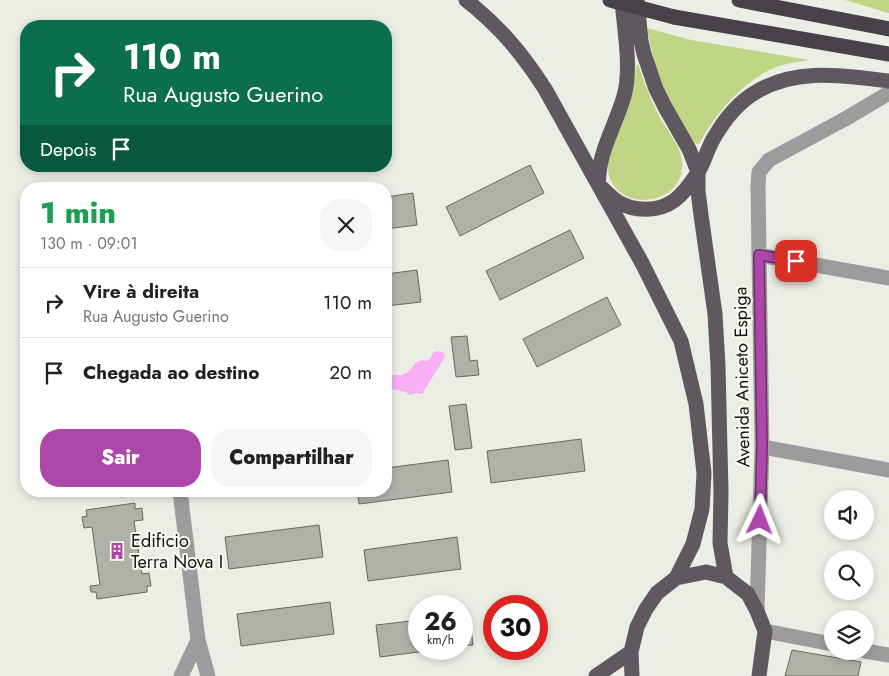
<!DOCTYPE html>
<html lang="pt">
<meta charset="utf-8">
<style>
:root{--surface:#fff;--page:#f6f6f6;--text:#202124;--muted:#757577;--line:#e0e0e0;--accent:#ad47aa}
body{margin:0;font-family:Jost,sans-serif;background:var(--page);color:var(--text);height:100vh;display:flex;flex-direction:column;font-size:19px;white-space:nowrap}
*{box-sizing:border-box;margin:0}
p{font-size:16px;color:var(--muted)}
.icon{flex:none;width:28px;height:28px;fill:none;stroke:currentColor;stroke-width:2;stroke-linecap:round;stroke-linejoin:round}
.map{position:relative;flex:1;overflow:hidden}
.side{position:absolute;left:20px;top:182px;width:372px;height:315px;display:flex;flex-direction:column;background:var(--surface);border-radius:20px;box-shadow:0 2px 8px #0003}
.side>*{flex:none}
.guide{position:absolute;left:20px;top:20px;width:372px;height:152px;border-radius:20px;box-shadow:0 2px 8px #0003;background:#0b6e4f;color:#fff;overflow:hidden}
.tools{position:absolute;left:824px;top:490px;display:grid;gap:10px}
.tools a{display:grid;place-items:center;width:50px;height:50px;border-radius:50%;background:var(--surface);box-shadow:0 2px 8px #0003;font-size:25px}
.speed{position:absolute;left:408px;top:595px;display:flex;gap:10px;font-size:25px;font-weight:700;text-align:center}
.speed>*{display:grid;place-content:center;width:65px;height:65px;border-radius:50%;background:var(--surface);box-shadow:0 2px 8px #0003;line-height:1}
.speed small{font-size:12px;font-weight:400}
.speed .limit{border:8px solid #d22;background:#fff;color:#111}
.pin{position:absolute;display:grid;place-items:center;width:42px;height:42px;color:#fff;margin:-21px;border-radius:10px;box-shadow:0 2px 8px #0006}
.me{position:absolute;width:55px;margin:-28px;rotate:2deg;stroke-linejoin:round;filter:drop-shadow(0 0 4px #0008)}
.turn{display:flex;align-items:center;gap:18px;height:105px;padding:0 20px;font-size:22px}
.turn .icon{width:65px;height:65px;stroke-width:2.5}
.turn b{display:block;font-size:35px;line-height:42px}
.then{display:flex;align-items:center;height:48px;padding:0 20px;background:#0003;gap:10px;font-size:19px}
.round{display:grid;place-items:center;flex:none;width:52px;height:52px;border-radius:20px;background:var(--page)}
.overview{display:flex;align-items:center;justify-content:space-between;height:85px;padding:0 20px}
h1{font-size:30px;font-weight:800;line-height:38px;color:#1e9e55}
.button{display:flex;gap:10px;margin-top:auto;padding:10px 20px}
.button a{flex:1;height:58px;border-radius:20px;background:var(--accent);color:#fff;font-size:20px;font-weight:800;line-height:58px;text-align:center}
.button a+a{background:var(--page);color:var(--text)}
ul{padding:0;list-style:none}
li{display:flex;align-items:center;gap:15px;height:70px;padding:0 20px;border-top:1px solid var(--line)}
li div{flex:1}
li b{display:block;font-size:19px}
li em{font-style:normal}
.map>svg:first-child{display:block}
</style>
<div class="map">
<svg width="889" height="676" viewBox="0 0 889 676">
<rect width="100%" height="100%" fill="#ebeee4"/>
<path fill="#c1d586" d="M845,0H889V13L885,12Z
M647,28L691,40L809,60C799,62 788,63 779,66C747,77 714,114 700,143L697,144L694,142C688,132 681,123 675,113C660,87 652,57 647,28Z
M638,64C644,82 650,99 659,116C667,131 679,143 682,160C688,207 614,215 608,170C605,151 619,135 625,117C631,100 635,83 636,66Z"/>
<path fill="#f9aff5" d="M436,351L443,352L445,357L422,394L416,393L411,395H409L406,392L390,389L388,382L390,376C394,374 398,376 402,375C415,371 412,358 427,361L431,358L432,354Z"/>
<path fill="#aeb1a7" stroke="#676a61" d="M530,165L544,193L460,236L446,207Z
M413,193L417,225L386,229V197Z
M570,230L584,258L500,300L486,271Z
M417,270L421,302L386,306V274Z
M607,297L621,325L537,367L523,339Z
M467,336L470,361L477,360L479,375L456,377L451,337Z
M466,404L472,448L455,450L449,406Z
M581,439L585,471L491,483L487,451Z
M448,460L452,492L359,504L357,491H386V468Z
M135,503V509L142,508L143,520L134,521L142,574L149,573L151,586H147V592L97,599L96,592H91L90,586L100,585L92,527L84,528L82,517L87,516L86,510Z
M319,525L323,557L229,569L225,537Z
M457,537L461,569L368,581L364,550Z
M330,602L334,634L241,646L237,614Z
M469,613L473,645L461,646V614Z
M419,620V649H442L380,657L376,625Z
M792,650L861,662L858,676H785Z"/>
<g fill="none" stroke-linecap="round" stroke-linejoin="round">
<path stroke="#9e9b9e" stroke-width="15" d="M759,255L889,278
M762,447L889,470
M180,491L198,640L208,676
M757,611L762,447L759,255L758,185L759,172L769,160L845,119L889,93
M765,631L832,644
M865,651L889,655
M181,676L198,640"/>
<path stroke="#5f585e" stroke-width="15" d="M466,0C500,27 522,53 545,89L642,263L681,341L696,404L704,473L702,509L693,544L676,578
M622,0C624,28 632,69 624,96C618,118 606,139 601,161C599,169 599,177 598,184C605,191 611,197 618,202C635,212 659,212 675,200C684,193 691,183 697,174C705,162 707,148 715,136C725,119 739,102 756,92C797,67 844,76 889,81
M637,0L641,41L644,54L656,89L665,107L689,149L698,172V191L701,215L715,314L718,366L721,492L720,543L726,577
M596,676L631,652
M632,676L631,652L637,627L646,609L657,593L676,578L706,572L726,577L748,594L757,611L765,631L759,676"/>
<path stroke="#484148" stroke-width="15" d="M739,0L889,29
M674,17L889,54"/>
<path stroke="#484148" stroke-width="15" d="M610,0L674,17"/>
</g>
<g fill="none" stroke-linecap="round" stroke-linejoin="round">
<g stroke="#702e6e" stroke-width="12">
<path id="route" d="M760,520L762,447L759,255L796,261"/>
</g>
<use href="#route" stroke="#ad47aa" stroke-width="9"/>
</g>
<defs>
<g id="building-bare" transform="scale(1.35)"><path d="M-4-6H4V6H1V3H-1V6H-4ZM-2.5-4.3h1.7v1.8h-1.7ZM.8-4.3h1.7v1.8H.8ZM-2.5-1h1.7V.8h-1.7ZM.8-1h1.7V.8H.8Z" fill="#ad47aa" stroke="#f8fbf1" stroke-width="2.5" paint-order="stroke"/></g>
</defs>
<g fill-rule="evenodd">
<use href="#building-bare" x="117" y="551"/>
</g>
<g text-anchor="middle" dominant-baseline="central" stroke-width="4" stroke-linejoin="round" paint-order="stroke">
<g font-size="18" fill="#121310" stroke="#f8fbf1">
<text transform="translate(742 377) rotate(-91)">Avenida Aniceto Espiga</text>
</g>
<g font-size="18" fill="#121310" stroke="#f8fbf1" text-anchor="start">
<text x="131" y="541">Edificio<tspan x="131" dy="21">Terra Nova I</tspan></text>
</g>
</g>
</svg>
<div class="tools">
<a><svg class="icon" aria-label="sound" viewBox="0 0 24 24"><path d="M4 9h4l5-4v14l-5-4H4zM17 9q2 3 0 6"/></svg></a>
<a><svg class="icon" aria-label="search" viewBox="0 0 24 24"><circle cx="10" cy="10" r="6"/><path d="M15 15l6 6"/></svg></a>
<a><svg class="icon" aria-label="layers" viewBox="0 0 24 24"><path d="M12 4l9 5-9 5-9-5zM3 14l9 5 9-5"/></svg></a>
</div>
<div class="speed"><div>26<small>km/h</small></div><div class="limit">30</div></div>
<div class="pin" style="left:796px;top:261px;background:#d93025"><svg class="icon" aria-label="arrive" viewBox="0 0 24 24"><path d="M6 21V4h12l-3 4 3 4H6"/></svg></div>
<svg class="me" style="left:760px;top:520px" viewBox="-20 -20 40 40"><path d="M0-17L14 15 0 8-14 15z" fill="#ad47aa" stroke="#fff" stroke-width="4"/></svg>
<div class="guide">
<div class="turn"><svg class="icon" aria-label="right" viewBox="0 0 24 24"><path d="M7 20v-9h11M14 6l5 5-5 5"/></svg><div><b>110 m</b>Rua Augusto Guerino</div></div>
<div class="then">Depois<svg class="icon" aria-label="arrive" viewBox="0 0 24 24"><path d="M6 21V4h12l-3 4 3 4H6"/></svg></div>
</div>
<section class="side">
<div class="overview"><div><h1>1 min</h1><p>130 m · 09:01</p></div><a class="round"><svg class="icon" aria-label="close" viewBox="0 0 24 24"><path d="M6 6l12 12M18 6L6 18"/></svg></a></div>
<ul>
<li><svg class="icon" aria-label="right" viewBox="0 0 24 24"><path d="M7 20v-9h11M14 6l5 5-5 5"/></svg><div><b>Vire à direita</b><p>Rua Augusto Guerino</p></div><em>110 m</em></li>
<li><svg class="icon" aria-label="arrive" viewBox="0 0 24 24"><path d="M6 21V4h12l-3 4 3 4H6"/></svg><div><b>Chegada ao destino</b></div><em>20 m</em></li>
</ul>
<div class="button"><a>Sair</a><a>Compartilhar</a></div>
</section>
</div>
